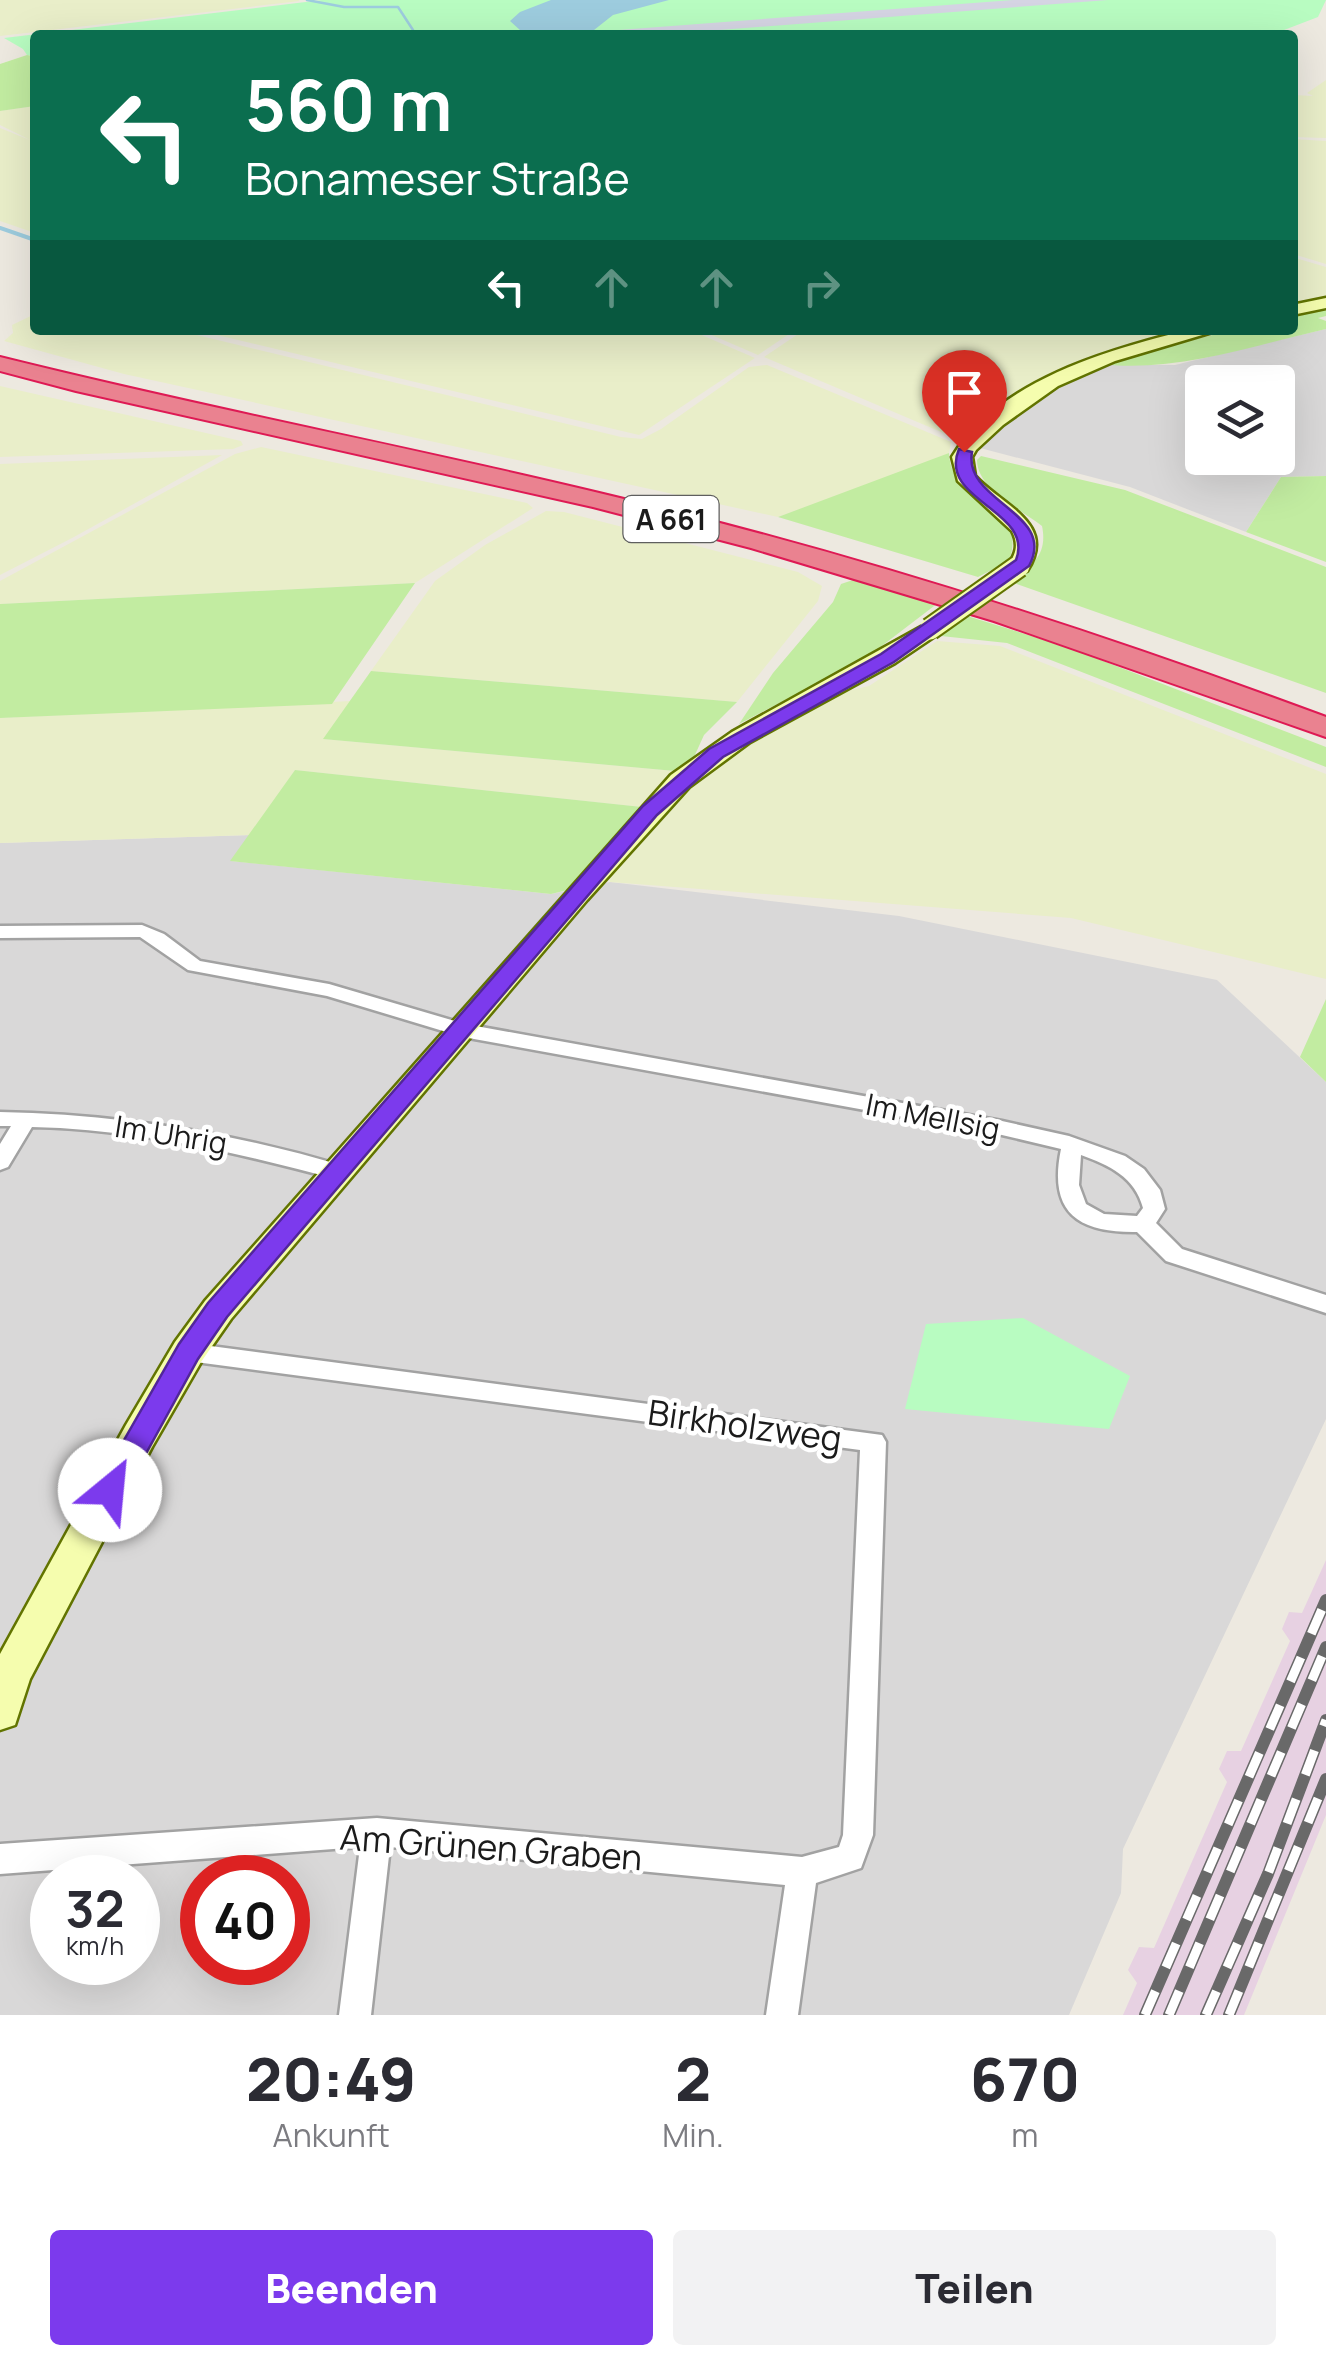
<!DOCTYPE html>
<html lang="de">
<meta charset="utf-8">
<style>
:root{--surface:#fff;--page:#f2f2f3;--text:#2b2b33;--muted:#7c7c81;--accent:#7c3aed}
body{margin:0;font-family:Manrope,sans-serif;background:var(--page);color:var(--text);height:100vh;display:flex;flex-direction:column;font-size:38px;white-space:nowrap}
*{box-sizing:border-box;margin:0}
p{font-size:32px;color:var(--muted)}
.icon{flex:none;width:55px;height:55px;fill:none;stroke:currentColor;stroke-width:2;stroke-linecap:round;stroke-linejoin:round}
.map{position:relative;height:2015px;overflow:hidden}
.drawer{display:flex;flex-direction:column;background:var(--surface);flex:1}
.drawer>*{flex:none}
.top-card{position:absolute;left:30px;top:30px;width:1268px;height:305px;border-radius:10px;box-shadow:0 10px 40px #0002;background:#0b6e4f;color:#fff;overflow:hidden}
.controls{position:absolute;left:1185px;top:365px;display:grid;gap:20px}
.controls a{display:grid;place-items:center;width:110px;height:110px;border-radius:10px;background:var(--surface);box-shadow:0 10px 40px #0002;font-size:50px}
.speed{position:absolute;left:30px;top:1855px;display:flex;gap:20px;font-size:50px;font-weight:700;text-align:center}
.speed>*{display:grid;place-content:center;width:130px;height:130px;border-radius:50%;background:var(--surface);box-shadow:0 10px 40px #0002;line-height:1}
.speed small{font-size:25px;font-weight:400}
.speed .limit{border:15px solid #d22;background:#fff;color:#111}
.pin{position:absolute;display:grid;place-items:center;width:85px;height:85px;color:#fff;margin:-102px -42px;border-radius:50% 50% 50% 0;rotate:-45deg;box-shadow:0 0 10px #0007}
.pin .icon{rotate:45deg}
.me{position:absolute;width:110px;margin:-55px;rotate:28deg;stroke-linejoin:round;filter:drop-shadow(0 0 8px #0008)}
.turn{display:flex;align-items:center;gap:35px;height:210px;padding:0 50px;font-size:45px}
.turn .icon{width:130px;height:130px;stroke-width:2.5}
.turn b{display:block;font-size:70px;line-height:85px}
.lanes{display:flex;align-items:center;height:95px;padding:0 50px;background:#0003;justify-content:center;gap:50px;direction:ltr}
.lanes .off{opacity:.35}
.eta{display:flex;justify-content:space-evenly;align-items:center;height:170px;text-align:center}
.eta b{font-size:60px;font-weight:800;line-height:70px}
.cta{display:flex;gap:20px;margin-top:auto;padding:20px 50px}
.cta a{flex:1;height:115px;border-radius:10px;background:var(--accent);color:#fff;font-size:40px;font-weight:800;line-height:115px;text-align:center}
.cta a+a{background:var(--page);color:var(--text)}
.map>svg:first-child{display:block}
</style>
<div class="map">
<svg width="1326" height="2015" viewBox="0 0 1326 2015">
<rect width="100%" height="100%" fill="#ede9e0"/>
<path fill="#d9d8d8" fill-rule="evenodd" d="M1326,329V476L1281,477L1246,532L1130,487L980,448L1040,393L1099,364L1175,365ZM1202,382H1278V458H1202Z
M251,835L231,861L551,894L610,882L899,916L1217,980L1326,1082V1419L1123,1849L1121,1893L1069,2015H0V843ZM52,1878H138V1962H52ZM202,1878H288V1962H202Z"/>
<path fill="#e7d1e2" d="M1326,1560V1815L1244,2015H1123L1137,1983L1128,1970L1139,1947L1154,1948L1227,1782L1219,1769L1227,1751H1241L1290,1641L1282,1629L1289,1612L1302,1613Z"/>
<path fill="#e9eec9" d="M0,0H298L300,1L0,36Z
M1326,80V138L1293,137V95L1313,96L1307,93Z
M35,106L34,141L35,233L0,221V128L30,140L0,125V111Z
M1293,139L1326,141V264L1293,254Z
M1292,257L1326,267V301L1293,309Z
M35,314V330H176L621,437L642,439L661,429L749,367L767,365L951,442L949,453L936,460L778,517L124,374L4,341L13,333L12,325Z
M196,330H690L755,358L639,435Z
M700,330H795L758,355Z
M804,330H1202L1072,364L1018,395L960,440L764,357Z
M0,386L241,441L243,445L233,449L0,457Z
M261,447L527,503L533,508L415,583L0,604V581L235,454Z
M222,455L74,537L0,575V464Z
M546,511L564,512L798,572L822,586L818,601L737,702L371,671L435,581L485,545Z
M937,641L1000,646L1326,774V979L1071,918L610,882L609,872L663,811L742,749L843,692L869,686Z
M351,701L324,739L675,771L642,807L295,770L251,835L0,843V718Z"/>
<path fill="#c2eca1" d="M27,55L35,56V106L0,111V64Z
M1326,308V316L1318,318L1326,321V329C1251,346 1176,373 1099,364L1232,330H1292L1293,317Z
M949,453C951,508 1030,502 1009,561L978,577L778,517Z
M981,456L1125,490L1326,567V693L1011,582C1032,565 1048,555 1042,526C1021,510 977,489 977,460Z
M1326,476V562L1246,532L1281,477Z
M853,580L938,603L866,658L739,724L773,673L833,602L841,584Z
M415,583L332,704L0,718V604Z
M967,616L1067,647L1326,747V767L1007,643L941,636Z
M371,671L737,702L704,735L694,757L675,771L323,739Z
M295,770L642,807L572,889L551,894L230,861Z
M1326,999V1082L1300,1057Z"/>
<path fill="#b8fcc1" d="M322,0H1326L1318,17L1271,35L1103,31L1055,35H35V56L27,55L23,49L4,38Z
M1023,1318L1130,1376L1109,1429L905,1409L926,1324Z"/>
<path fill="#d5d4e3" d="M1013,0H1108L655,35H553Z"/>
<path fill="#9dccde" d="M551,0H669L613,15L594,30H520L510,21L520,12Z"/>
<g fill="none" stroke-linecap="round" stroke-linejoin="round">
<path stroke="#9dccde" stroke-width="2.5" d="M307,0L344,7H398L413,30"/>
<path stroke="#9dccde" stroke-width="4" d="M0,228L35,240"/>
<g stroke="#a2a2a2" stroke-width="5">
<path id="street" d="M142,925L164,934L200,961L329,984L465,1024L1002,1121L1069,1136L1125,1156L1144,1169L1160,1190L1165,1209L1156,1223L1182,1249L1326,1295V1313L1166,1261L1137,1232C1077,1233 1048,1212 1061,1149L1002,1135L463,1037L327,996L188,970L140,937L0,938V926ZM1081,1155C1109,1165 1135,1177 1143,1208L1137,1216L1104,1214L1086,1204L1079,1185Z
M0,1112C118,1114 234,1133 347,1167L350,1172L347,1177L339,1180C239,1153 136,1129 32,1127L8,1167L0,1170V1144L11,1126H0Z
M188,1343L882,1435L886,1442L873,1835L861,1868L816,1883L798,2015H766L785,1885L390,1847L371,2015H339L360,1847L0,1874V1844L377,1818L802,1857L839,1847L843,1835L860,1450L188,1361L179,1359L176,1352L179,1345Z"/>
</g>
<g stroke="#627400" stroke-width="5">
<path id="secondary" d="M1326,298V308L1292,315V305Z
M1188,330H1219L1115,361L1058,386L1003,425L976,450L972,457L975,476C1002,506 1058,523 1027,571H1011L1008,566C1016,553 1019,545 1012,531L958,481L952,457C998,381 1107,350 1188,330Z
M930,622L938,624L942,629L938,634L895,663L750,742L689,787L587,900L231,1319L201,1362L152,1447L30,1679L15,1725L0,1730V1654L126,1425L175,1342L205,1301L671,775L732,732Z"/>
</g>
<g stroke="#de1a54" stroke-width="4">
<path id="highway" d="M0,357C227,414 458,456 685,514C903,569 1116,639 1326,717V737L994,621L751,548L593,507L76,391L0,371Z"/>
</g>
<use href="#street" fill="#fff" fill-rule="evenodd"/>
<use href="#secondary" fill="#f5fdae" fill-rule="evenodd"/>
<use href="#highway" fill="#ea8290" fill-rule="evenodd"/>
<g stroke="#696969" stroke-width="12">
<path id="rail" d="M1145,2015L1326,1600
M1169,2015L1326,1647
M1206,2015L1268,1874L1326,1720
M1229,2015L1326,1779"/>
</g>
<use href="#rail" stroke="#fff" stroke-width="9" stroke-dasharray="26" stroke-linecap="butt"/>
<g stroke="#627400" stroke-width="25" stroke-linecap="butt">
<path id="secondary-bridge" d="M930,629L1019,566"/>
</g>
<use href="#secondary-bridge" stroke="#f5fdae" stroke-width="21"/>
</g>
<path fill="#7c3aed" stroke="#51269a" stroke-width="2.5" d="M959,449L972,452C963,502 1058,513 1029,566L894,662L723,757L657,815L227,1317L198,1359L121,1499L110,1503L100,1499L96,1490L100,1482L179,1344L208,1303L643,806L709,749L881,654L1016,560C1035,510 937,501 959,449Z"/>
<g text-anchor="middle" dominant-baseline="central" stroke-width="9" stroke-linejoin="round" paint-order="stroke">
<rect fill="#fff" stroke="#5f5f5f" stroke-width="2.5" x="623.5" y="496" width="95" height="46" rx="8"/>
<g font-size="28" font-weight="bold" fill="#1b1b1b">
<text x="671" y="519">A 661</text>
</g>
<g font-size="30" fill="#1b1b1b" stroke="#fff">
<text transform="translate(933 1116) rotate(11)">Im Mellsig</text>
<text transform="translate(171 1134) rotate(9)">Im Uhrig</text>
</g>
<g font-size="35" fill="#1b1b1b" stroke="#fff">
<text transform="translate(745 1425) rotate(8)">Birkholzweg</text>
<text transform="translate(491 1847) rotate(4)">Am Grünen Graben</text>
</g>
</g>
</svg>
<div class="controls">
<a><svg class="icon" aria-label="layers" viewBox="0 0 24 24"><path d="M12 4l9 5-9 5-9-5zM3 14l9 5 9-5"/></svg></a>
</div>
<div class="speed"><div>32<small>km/h</small></div><div class="limit">40</div></div>
<div class="pin" style="left:964px;top:452px;background:#d93025"><svg class="icon" aria-label="arrive" viewBox="0 0 24 24"><path d="M6 21V4h12l-3 4 3 4H6"/></svg></div>
<svg class="me" style="left:110px;top:1490px" viewBox="-20 -20 40 40"><circle r="19" fill="#fff"/><path d="M0-13L10 11 0 6-10 11z" fill="#7c3aed"/></svg>
<div class="top-card">
<div class="turn"><svg class="icon" aria-label="left" viewBox="0 0 24 24"><path d="M17 20v-9H6M10 6l-5 5 5 5"/></svg><div><b>560 m</b>Bonameser Straße</div></div>
<div class="lanes"><svg class="icon" aria-label="left" viewBox="0 0 24 24"><path d="M17 20v-9H6M10 6l-5 5 5 5"/></svg><svg class="icon off" aria-label="ahead" viewBox="0 0 24 24"><path d="M12 20V5M6 11l6-6 6 6"/></svg><svg class="icon off" aria-label="ahead" viewBox="0 0 24 24"><path d="M12 20V5M6 11l6-6 6 6"/></svg><svg class="icon off" aria-label="right" viewBox="0 0 24 24"><path d="M7 20v-9h11M14 6l5 5-5 5"/></svg></div>
</div>
</div>
<section class="drawer">
<div class="eta">
<div><b>20:49</b><p>Ankunft</p></div>
<div><b>2</b><p>Min.</p></div>
<div><b>670</b><p>m</p></div>
</div>
<div class="cta"><a>Beenden</a><a>Teilen</a></div>
</section>
